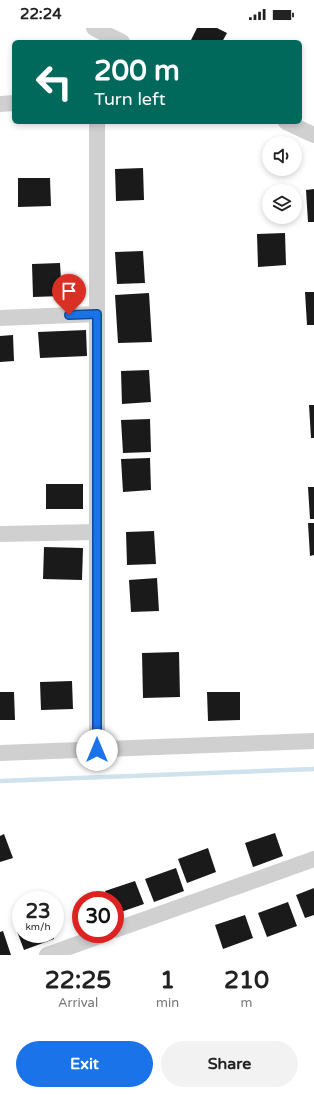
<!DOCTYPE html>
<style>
:root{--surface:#fff;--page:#f2f2f2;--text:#222;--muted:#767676;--accent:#1a73e8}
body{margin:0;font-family:"Varela Round",sans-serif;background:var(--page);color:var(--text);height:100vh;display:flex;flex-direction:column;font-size:15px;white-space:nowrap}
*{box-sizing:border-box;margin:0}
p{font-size:13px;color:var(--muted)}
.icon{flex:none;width:22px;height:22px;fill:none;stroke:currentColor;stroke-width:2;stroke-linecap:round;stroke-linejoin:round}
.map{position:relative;height:927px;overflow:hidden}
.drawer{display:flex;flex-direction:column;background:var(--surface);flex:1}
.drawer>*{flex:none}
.hud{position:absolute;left:12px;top:12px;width:290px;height:84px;border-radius:6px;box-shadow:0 2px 6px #0003;background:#00695c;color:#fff;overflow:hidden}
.fabs{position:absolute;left:262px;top:108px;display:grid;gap:8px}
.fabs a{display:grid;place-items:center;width:40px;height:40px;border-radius:50%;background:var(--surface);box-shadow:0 2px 6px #0003;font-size:20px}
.speed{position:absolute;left:12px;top:863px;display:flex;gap:8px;font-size:20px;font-weight:700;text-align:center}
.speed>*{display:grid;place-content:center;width:52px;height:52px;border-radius:50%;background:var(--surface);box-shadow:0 2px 6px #0003;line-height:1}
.speed small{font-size:10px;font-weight:400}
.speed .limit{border:6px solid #d22;background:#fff;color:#111}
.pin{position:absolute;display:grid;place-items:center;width:34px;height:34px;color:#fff;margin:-41px -17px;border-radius:50% 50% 50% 0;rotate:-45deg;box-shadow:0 0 4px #0007}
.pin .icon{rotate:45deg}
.me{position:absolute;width:44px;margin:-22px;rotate:0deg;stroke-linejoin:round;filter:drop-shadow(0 0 3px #0008)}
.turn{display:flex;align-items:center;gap:14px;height:84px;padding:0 16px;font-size:18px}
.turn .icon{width:52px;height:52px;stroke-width:2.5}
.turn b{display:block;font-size:28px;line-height:34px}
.eta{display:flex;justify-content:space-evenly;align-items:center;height:68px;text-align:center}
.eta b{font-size:24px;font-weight:800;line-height:28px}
.button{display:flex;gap:8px;margin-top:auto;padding:8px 16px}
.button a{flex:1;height:46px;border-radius:24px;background:var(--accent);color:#fff;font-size:16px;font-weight:800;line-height:46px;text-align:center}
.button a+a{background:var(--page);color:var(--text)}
.status{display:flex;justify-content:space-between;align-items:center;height:28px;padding:0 20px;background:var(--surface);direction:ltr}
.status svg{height:11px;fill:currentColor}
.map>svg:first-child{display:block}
</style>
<div class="status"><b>22:24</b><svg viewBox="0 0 49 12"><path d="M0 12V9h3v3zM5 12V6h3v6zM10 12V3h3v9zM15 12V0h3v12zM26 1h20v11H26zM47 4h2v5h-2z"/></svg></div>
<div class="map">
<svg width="314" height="927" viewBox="0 0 314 927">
<rect width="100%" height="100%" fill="#fff"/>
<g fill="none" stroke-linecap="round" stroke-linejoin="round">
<path stroke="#cfe2ee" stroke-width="4.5" d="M0,753L314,741"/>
</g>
<path fill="#1a1a1a" d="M197,0H217L227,5L222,14H190Z
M143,140L144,172L116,173L115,141Z
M18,150H50L51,178L18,179Z
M314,161V194H308L306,162Z
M285,205L286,237L258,239L257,206Z
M143,223L145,255L117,256L115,224Z
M60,235L62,268L33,269L32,236Z
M305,264H314V297H307Z
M149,265L152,314L118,315L115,267Z
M86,302L87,328L40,330L38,304Z
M13,307L14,333L0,334V308Z
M149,342L151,374L122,376L121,343Z
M309,377H314V410H311Z
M150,391L151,424L123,425L121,392Z
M150,430L151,462L123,464L121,431Z
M46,456H83V481H46Z
M308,459H314V491H310Z
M308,495H314V527L310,528Z
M154,503L156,536L127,537L126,504Z
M44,519L83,520L82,552L43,551Z
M157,550L159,583L131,584L129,552Z
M179,624L180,669L143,670L142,625Z
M72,653L73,681L41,682L40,654Z
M0,664H14L15,692H0Z
M207,664H240V692L208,693Z
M275,805L283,828L253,839L245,815Z
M4,806L13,830L0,834V808Z
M208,820L216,844L187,855L178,831Z
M176,840L184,863L154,874L145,851Z
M135,853L144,876L115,886V872H108L105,863Z
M314,860V887L305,890L296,867Z
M288,874L297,898L267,909L258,885Z
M245,887L253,910L223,921L215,897Z
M21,896V906H52L54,911L24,922L15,898Z
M3,903L11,927H0V904Z"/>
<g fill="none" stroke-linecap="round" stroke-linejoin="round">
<path stroke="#d0d0d0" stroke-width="16" d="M94,0L122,14
M0,76L14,75
M97,94V722
M286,94L314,107
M0,290L97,286
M0,506L97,504
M0,725L314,713
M115,902L314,831
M47,927L105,906"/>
</g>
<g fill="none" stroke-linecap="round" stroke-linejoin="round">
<g stroke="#114b97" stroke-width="10">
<path id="route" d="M69,287L97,286V722"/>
</g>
<use href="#route" stroke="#1a73e8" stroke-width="7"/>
</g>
</svg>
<div class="fabs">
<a><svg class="icon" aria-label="sound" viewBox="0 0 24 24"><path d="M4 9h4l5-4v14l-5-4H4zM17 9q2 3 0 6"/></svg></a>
<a><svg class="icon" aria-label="layers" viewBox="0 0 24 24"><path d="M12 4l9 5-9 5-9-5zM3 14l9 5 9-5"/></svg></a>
</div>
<div class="speed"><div>23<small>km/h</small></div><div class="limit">30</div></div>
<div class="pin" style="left:69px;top:287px;background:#d93025"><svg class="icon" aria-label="arrive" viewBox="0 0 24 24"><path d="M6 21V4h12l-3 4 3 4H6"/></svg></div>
<svg class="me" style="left:97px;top:722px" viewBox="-20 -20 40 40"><circle r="19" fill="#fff"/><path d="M0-13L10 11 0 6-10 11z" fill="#1a73e8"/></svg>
<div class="hud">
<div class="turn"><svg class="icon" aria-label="left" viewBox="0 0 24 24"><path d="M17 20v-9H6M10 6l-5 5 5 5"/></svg><div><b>200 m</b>Turn left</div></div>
</div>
</div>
<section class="drawer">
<div class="eta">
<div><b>22:25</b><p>Arrival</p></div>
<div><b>1</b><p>min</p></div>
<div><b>210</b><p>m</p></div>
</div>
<div class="button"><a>Exit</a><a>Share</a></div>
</section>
